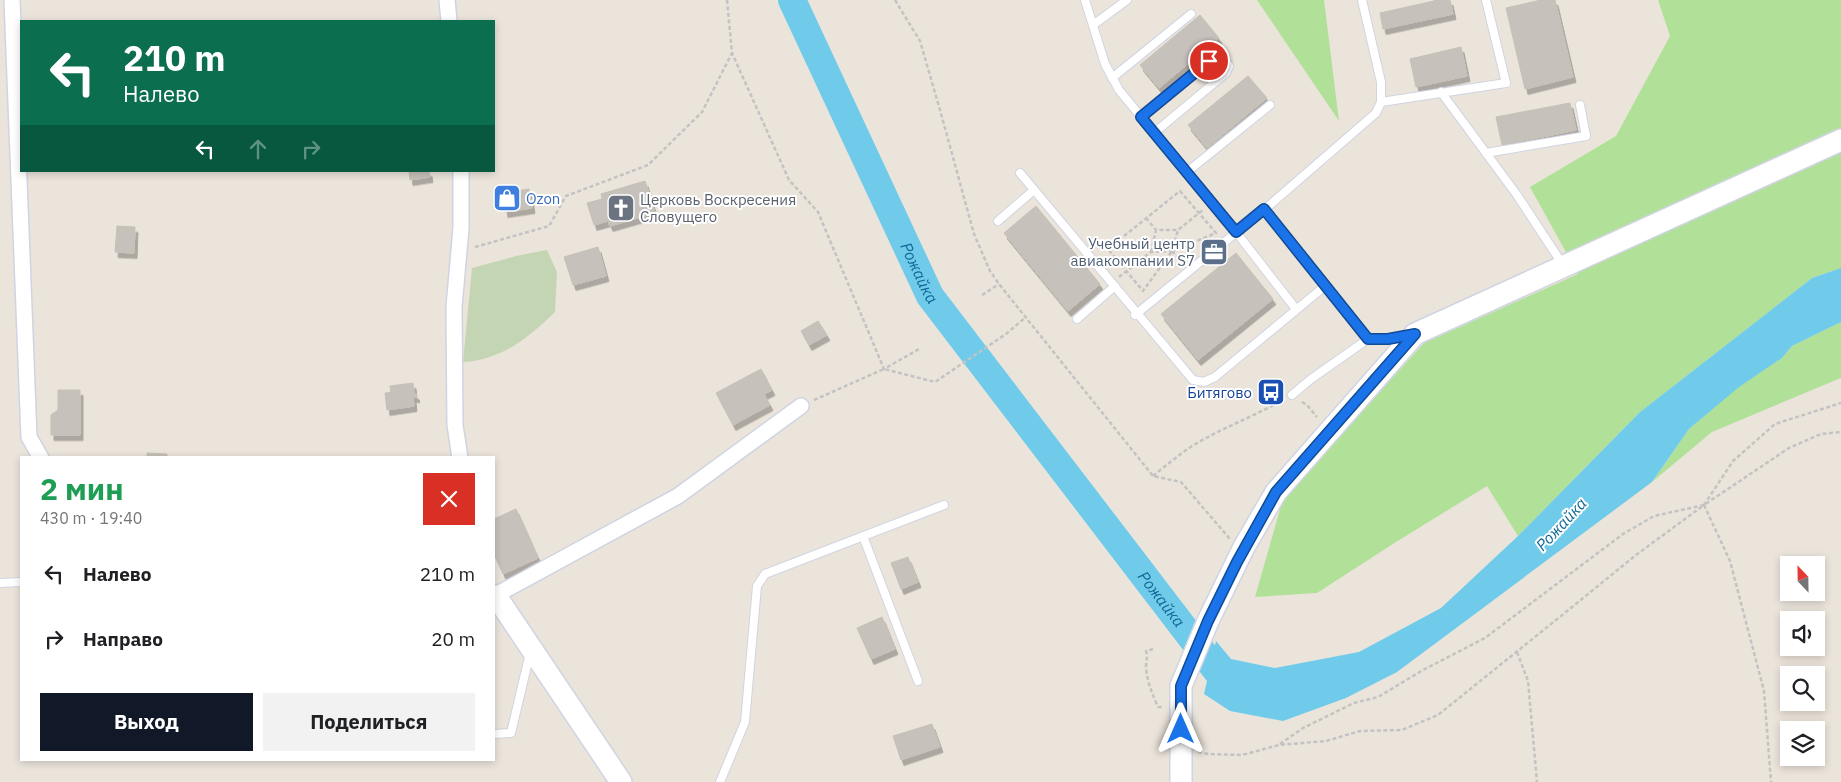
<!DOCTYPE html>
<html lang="ru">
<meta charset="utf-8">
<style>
:root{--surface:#fff;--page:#f2f2f2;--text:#202124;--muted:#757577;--accent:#111827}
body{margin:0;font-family:"IBM Plex Sans",sans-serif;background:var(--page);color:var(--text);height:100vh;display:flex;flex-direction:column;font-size:19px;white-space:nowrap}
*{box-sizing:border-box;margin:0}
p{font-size:16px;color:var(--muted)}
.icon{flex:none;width:28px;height:28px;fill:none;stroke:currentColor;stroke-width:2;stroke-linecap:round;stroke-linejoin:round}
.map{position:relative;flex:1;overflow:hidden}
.side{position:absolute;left:20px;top:456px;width:475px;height:305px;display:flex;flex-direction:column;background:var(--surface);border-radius:0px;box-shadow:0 2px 8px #0003}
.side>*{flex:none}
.banner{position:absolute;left:20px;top:20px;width:475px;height:152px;border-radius:0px;box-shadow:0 2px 8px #0003;background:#0b6e4f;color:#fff;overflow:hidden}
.needle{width:32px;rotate:338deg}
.buttons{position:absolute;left:1780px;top:556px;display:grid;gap:10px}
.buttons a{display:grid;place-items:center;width:45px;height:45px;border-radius:0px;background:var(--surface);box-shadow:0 2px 8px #0003;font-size:25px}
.pin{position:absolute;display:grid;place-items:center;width:42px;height:42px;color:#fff;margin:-21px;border:2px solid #fff;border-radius:50%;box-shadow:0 1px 5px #0007}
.me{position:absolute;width:55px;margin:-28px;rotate:0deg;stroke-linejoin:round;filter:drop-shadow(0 0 4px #0008)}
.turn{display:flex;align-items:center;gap:18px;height:105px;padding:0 20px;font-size:22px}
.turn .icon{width:65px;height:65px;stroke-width:2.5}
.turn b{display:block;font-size:35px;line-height:42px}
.lanes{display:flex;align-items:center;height:48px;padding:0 20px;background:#0003;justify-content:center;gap:25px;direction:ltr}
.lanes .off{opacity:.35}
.round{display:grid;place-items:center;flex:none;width:52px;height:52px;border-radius:0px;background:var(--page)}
.headline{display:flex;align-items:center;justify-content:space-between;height:85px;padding:0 20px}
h1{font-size:30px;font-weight:700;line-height:38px;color:#1e9e55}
.cta{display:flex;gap:10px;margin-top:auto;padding:10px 20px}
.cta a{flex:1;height:58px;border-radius:0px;background:var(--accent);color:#fff;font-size:20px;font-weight:700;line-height:58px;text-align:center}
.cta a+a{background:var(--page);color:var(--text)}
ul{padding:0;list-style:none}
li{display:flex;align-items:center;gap:15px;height:65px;padding:0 20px}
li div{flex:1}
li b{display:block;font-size:19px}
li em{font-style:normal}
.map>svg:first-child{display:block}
</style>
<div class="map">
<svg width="1841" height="782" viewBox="0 0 1841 782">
<defs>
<filter id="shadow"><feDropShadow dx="3" dy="5.5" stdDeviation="0" flood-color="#0004"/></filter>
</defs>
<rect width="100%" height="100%" fill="#ebe4db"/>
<path fill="#b1e198" d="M1257,0H1324L1339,121Z
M1658,0H1841V268L1812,278L1640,412L1518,536L1487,486L1396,542L1317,593L1255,597L1283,499L1424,343L1578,274L1530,187L1616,136L1670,36Z
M1841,322V378L1712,432L1652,482L1689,429L1739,386L1782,358L1792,346Z"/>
<path fill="#c3d5b3" d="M547,250L557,272L555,312C528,338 502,360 463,362L472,268L516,256Z"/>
<path fill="#70cbeb" d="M1841,268V322L1792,346L1782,358L1739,387L1689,429L1652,482L1397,672L1346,698L1283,721L1230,711L1204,694L1216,641L1231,659L1275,668L1359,652L1441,608L1518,536L1640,412L1812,278Z"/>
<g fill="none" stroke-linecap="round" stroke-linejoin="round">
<path stroke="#70cbeb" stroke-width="28" id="s1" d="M792,0L930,296L1223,679L1242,681"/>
</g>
<path fill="#c6c1bb" stroke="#c6c0b5" filter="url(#shadow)" d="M1434,0H1450L1453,14L1383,29L1380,13L1434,1Z
M1541,0H1555L1573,77L1525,89L1506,8Z
M1200,15L1219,38L1159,88L1140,65Z
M1461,47L1467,76L1416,87L1410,59Z
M1248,76L1267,98L1207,148L1188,125Z
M1570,103L1576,130L1502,145L1496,117Z
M409,171H429L430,177L410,180Z
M645,181L655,213L610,226L608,221L594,225L587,203L602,199L601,194Z
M529,189L532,208L505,212L502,193Z
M1036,206L1100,284L1068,311L1004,233Z
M117,226L135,227L134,253L115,252Z
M598,247L606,276L573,285L564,257Z
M1236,253L1273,299L1198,360L1161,314Z
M818,321L827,335L809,345L801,331Z
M761,369L772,390L764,394L770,405L733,425L716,393Z
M413,383L414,394H416L417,397H413L414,406L387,410L385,393L391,392L390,386Z
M58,390H80V435H51V415L58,410Z
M147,453L167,454V458H147Z
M516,509L538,558L503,574L494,554V519Z
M908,557L918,582L901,589L891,563Z
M882,617L895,649L871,659L857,628Z
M932,724L940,747L901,760L893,736Z"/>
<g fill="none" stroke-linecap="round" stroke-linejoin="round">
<g stroke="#d0d4e2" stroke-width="10">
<path id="lane" d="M1085,0L1105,64L1119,90L1236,232L1296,309
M1362,0L1381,82V102L1376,113L1265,209L1368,339
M1093,25L1127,0
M1112,78L1191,14
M1441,92L1517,195L1563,265
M1381,102L1506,83L1486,0
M1141,117L1209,61L1217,57L1225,60L1229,66L1226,73L1154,133
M1486,153L1586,136L1580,105
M1187,172L1270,105
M1020,173L1193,380L1204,382L1215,377L1325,286
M998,221L1034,190
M1135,315L1265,209
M1077,319L1115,286
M1292,395L1311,379L1368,339H1388L1408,336
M863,536L918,681
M0,583L21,582
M494,734L511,733L530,653
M720,782L745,722L757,586L765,574L944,505"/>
</g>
<g stroke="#d0d4e2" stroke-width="18">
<path id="street" d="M12,0L29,437L41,458
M447,0L449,21
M460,458L455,425L454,307L461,228V171
M494,596L678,496L801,406"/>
</g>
<g stroke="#d0d4e2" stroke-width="24">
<path id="secondary" d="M496,596L621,782
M1181,782V686L1208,621L1244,547L1276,492L1415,334L1841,140"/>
</g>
<path stroke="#c3c3c3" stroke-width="2.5" stroke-dasharray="4 2.5" stroke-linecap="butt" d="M727,0L732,53L789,180L818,212L884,369L919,349
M895,0L920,41L940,110L974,234L990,271L999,284L1153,476L1181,482L1230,539
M1180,191L1216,233L1172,251L1143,291L1108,249Z
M1146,218L1156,230
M475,247L549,226L566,196L648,165L702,112L732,53
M1172,251L1183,263
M1151,252L1156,230H1177
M1119,277L1151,252L1172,251L1178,230L1204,209
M982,295L999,284
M814,400L884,369L935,382L1006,334L1026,317
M1302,402L1307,405L1317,417
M1153,476C1164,467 1175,458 1186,450C1216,430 1251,418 1283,400
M1704,505L1730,561L1764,691L1771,782
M1153,649L1146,651C1148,657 1146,661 1146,667C1147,682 1152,693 1158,707H1162
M1517,652L1528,681L1537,782
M1280,744L1303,728L1354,703L1378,697L1423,670L1485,638L1623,534L1654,516L1704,505L1789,448L1821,434L1841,432
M1198,752L1208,754L1242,755L1279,745L1326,741L1360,731L1402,730L1438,715L1561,616L1636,555L1704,505L1733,461L1775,424L1841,403"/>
<use href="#lane" stroke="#fff" stroke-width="8"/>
<use href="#street" stroke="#fff" stroke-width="15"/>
<use href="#secondary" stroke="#fff" stroke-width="21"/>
</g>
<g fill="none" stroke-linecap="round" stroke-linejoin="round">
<g stroke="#114b97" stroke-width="12">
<path id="route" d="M1181,729V686L1208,621L1237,562L1276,492L1415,334L1388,339H1368L1264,209L1236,232L1141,117L1209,61"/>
</g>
<use href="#route" stroke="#1a73e8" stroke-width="9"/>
</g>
<defs>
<g id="shop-square" transform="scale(1.4375)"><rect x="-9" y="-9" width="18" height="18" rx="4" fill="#3f7fe0" stroke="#fff"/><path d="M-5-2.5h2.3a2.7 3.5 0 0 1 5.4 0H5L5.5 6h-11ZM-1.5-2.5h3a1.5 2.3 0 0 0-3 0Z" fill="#fff"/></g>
<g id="church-square" transform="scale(1.4375)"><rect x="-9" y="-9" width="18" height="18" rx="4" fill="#6b7280" stroke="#fff"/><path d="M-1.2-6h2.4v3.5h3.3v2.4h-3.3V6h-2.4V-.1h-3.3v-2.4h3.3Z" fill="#fff"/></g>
<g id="office-square" transform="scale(1.4375)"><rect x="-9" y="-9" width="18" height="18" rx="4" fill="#5c6f8a" stroke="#fff"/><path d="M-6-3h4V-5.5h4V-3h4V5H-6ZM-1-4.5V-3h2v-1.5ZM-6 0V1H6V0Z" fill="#fff"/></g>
<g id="bus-square" transform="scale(1.4375)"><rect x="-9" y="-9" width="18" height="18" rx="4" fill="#1a4fb4" stroke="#fff"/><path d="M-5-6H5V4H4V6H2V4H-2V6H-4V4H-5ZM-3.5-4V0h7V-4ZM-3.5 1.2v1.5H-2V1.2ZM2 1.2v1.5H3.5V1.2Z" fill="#fff"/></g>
</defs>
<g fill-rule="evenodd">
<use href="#shop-square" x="507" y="198"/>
<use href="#church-square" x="621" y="208"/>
<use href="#office-square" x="1214" y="252"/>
<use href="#bus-square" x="1271" y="392"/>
</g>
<g text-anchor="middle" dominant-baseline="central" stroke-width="4" stroke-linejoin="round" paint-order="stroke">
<g font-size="15" fill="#366cbe" stroke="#fff" text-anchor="start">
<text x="526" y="198">Ozon</text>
</g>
<g font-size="15" fill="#5b616d" stroke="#fff" text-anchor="start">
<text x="640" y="199">Церковь Воскресения<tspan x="640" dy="17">Словущего</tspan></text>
</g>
<g font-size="15" fill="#4e5e75" stroke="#fff" text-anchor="end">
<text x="1195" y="243">Учебный центр<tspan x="1195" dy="17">авиакомпании S7</tspan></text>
</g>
<g font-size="15" fill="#164399" stroke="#fff" text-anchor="end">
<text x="1252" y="392">Битягово</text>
</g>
<g font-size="16" font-style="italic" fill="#106896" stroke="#fff">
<text stroke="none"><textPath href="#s1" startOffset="301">Рожайка</textPath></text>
<text transform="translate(1561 524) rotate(-47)">Рожайка</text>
<text stroke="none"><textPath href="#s1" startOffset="708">Рожайка</textPath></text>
</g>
</g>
</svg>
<div class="buttons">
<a><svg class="needle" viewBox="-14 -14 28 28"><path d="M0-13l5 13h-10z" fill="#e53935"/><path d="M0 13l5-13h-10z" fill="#757577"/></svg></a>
<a><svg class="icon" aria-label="sound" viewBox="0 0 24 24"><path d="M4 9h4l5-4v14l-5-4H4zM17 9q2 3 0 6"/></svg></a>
<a><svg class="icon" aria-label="search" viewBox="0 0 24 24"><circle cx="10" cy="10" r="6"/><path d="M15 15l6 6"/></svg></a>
<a><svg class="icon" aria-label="layers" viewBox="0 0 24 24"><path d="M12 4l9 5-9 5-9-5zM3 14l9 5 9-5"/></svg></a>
</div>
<div class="pin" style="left:1209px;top:61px;background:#d93025"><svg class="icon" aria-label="arrive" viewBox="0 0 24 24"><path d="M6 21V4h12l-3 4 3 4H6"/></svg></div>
<svg class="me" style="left:1181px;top:729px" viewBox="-20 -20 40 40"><path d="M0-17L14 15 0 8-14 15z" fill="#1a73e8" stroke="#fff" stroke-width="4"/></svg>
<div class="banner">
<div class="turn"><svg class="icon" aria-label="left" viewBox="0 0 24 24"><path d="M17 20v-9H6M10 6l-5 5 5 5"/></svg><div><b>210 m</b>Налево</div></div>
<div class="lanes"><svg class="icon" aria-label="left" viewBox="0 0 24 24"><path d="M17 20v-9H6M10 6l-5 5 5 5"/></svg><svg class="icon off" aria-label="ahead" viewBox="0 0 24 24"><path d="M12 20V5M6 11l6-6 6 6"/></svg><svg class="icon off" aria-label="right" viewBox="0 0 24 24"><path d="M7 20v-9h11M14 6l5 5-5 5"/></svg></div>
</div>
<section class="side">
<div class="headline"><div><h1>2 мин</h1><p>430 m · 19:40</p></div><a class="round" style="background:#d93025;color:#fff"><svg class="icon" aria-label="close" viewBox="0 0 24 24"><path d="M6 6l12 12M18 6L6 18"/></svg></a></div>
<ul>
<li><svg class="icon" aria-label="left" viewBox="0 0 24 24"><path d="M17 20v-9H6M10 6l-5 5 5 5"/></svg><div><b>Налево</b></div><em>210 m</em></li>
<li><svg class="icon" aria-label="right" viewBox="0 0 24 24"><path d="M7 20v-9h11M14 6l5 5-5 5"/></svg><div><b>Направо</b></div><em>20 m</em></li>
</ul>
<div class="cta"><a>Выход</a><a>Поделиться</a></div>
</section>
</div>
